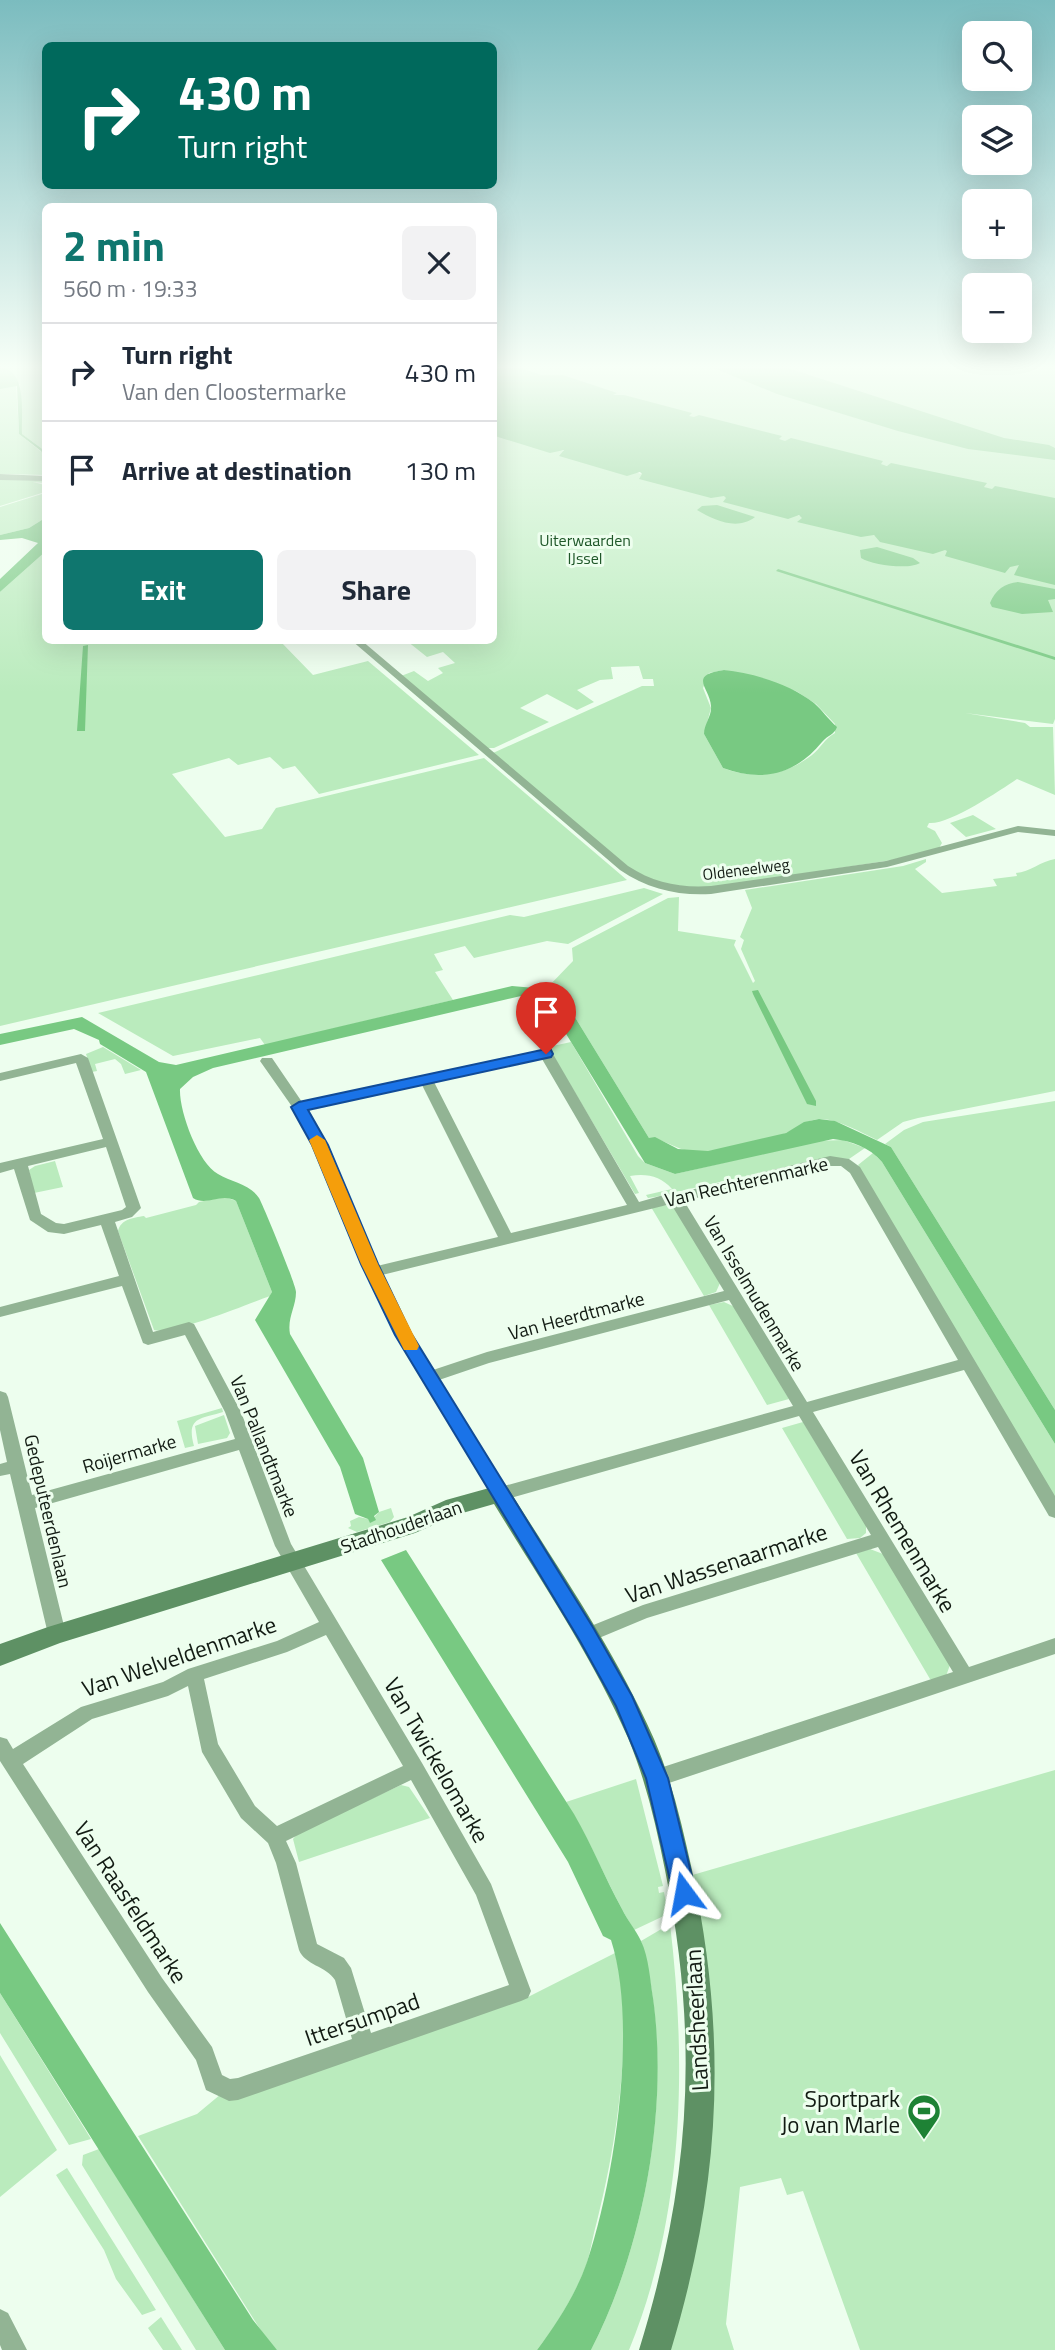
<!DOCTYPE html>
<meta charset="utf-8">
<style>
:root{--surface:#fff;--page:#f2f2f3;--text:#1f2937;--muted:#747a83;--line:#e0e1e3;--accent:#0f766e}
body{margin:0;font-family:"Titillium Web",sans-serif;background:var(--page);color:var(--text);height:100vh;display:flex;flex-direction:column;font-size:26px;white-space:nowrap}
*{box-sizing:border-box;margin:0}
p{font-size:23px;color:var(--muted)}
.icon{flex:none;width:38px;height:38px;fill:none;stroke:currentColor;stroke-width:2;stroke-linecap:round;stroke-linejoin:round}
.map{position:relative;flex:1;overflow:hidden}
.panel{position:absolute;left:42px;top:203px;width:455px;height:441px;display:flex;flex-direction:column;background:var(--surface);border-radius:10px;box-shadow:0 7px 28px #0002}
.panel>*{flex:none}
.hud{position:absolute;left:42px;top:42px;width:455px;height:147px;border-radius:10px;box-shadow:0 7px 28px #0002;background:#00695c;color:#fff;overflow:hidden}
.buttons{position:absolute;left:962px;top:21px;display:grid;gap:14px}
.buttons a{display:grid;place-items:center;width:70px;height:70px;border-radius:10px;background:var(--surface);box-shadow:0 7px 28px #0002;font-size:35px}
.pin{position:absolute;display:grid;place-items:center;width:60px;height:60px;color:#fff;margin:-72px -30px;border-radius:50% 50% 50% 0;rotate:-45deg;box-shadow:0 0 7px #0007}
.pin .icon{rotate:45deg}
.me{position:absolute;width:77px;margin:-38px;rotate:347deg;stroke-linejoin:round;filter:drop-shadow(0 0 5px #0008)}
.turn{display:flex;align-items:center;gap:24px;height:147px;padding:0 21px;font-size:32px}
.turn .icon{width:91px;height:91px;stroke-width:2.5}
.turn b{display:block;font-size:49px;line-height:60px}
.round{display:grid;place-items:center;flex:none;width:74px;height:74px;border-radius:10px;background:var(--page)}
.headline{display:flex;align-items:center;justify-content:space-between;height:119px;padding:0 21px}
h1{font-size:42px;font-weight:700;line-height:52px;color:var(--accent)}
.button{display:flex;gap:14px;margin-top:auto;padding:14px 21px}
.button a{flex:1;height:80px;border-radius:10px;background:var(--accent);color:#fff;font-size:28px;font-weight:700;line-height:80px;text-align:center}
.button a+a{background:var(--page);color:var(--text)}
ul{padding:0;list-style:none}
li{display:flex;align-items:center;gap:21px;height:98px;padding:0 21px;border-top:2px solid var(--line)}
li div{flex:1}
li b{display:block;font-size:26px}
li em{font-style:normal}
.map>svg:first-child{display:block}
</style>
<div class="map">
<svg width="1055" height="2350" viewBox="0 0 1055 2350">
<rect width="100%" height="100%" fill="#edfeee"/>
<path fill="#baebbd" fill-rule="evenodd" d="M0,364H45V451L22,434L20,384L16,385L19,434L44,454L45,475L0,474Z
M509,364H1055V503C872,463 687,423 509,364Z
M494,430L638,473L877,536L1055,572V719L1053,724L965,713L1025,723L1030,727H1053L1055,795L1017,779C999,791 949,825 929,823L927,827L935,831L942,843L939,848L892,860L711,888H693L656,882L629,868L493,753L642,686H654L653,679H643L639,666L611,667L613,679L600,680L577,690L594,702L577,710L547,694L520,708L549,722L494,748H487L401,676L414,671L428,681L443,673L438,668L455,663L443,652L427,657L407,641L494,640ZM724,670L796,691L816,704L835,724V733C824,739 821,748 812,755C785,776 754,780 723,768L704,734L711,708L703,688L709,673Z
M0,478L45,480V483L33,482L45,485V492L0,506Z
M45,493V518L29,528L0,535V507Z
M45,552L46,640L280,641L313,675L368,661L479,755L319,794L295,766L283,769L270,757L238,765L229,758L172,774L225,837L262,829L276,808L484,758L627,880L0,1026V592Z
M973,815L996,829L966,837L950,823Z
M926,859V862L915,869L942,893L997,886L993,879L1017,876L1016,873C1030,872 1041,861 1055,859V1091L918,1118L903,1122L877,1140C860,1132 840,1120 821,1119C807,1119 798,1128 786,1133C767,1141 716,1152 695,1152C680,1152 661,1137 649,1138L565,1001L546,989L573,961L572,948L668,898L679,897L678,931L736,940L734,945L753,983L755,981L741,949L744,940L740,937L752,908L745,890L903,866Z
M644,888L663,894L568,944L547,941L474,958L465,946L434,954L443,970L435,972L453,1000L265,1045L260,1038L173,1056L98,1013L510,915L524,917Z
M571,1042L638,1156L645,1163L675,1174L816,1141L843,1140L865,1148L849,1159L824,1158L655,1197L648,1198L646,1195L672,1189C661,1176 646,1173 630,1176L639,1193L635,1194L548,1047Z
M103,1047L141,1070L125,1074L121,1064L115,1059L95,1064L97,1071L92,1072L86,1054Z
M1055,1101V1410L891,1147L885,1144L904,1130L923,1122Z
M873,1153L882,1162L1055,1444V1499L858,1165Z
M55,1161L63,1187L34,1193L29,1170L35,1166Z
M225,1197L236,1201L272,1292L270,1296C247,1304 174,1335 154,1330L118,1231C121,1219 133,1218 144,1216L146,1218L196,1205L199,1202Z
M668,1205L674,1207L720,1283L716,1292L704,1296L651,1207Z
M724,1302L735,1307L789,1399L767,1405L709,1305Z
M222,1408L223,1412C200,1419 186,1417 194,1446L185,1448L177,1421Z
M224,1415L230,1433L227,1438L198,1444L195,1426Z
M803,1422L866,1525V1533L860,1538L847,1539L782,1428Z
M391,1508L394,1517L390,1522L357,1532L348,1528L351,1526L350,1521L359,1517L368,1519L370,1522L379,1512Z
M870,1549L883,1554L950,1665L946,1676L935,1681L930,1679L856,1553Z
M1055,1770V2350H860L803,2191L787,2195L781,2178L740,2187L726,2324L734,2350H666L688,2282L689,1876Z
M636,1779L663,1886L658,1887L659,1893L664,1892L668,1914L634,1930C609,1889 592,1843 566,1802Z
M401,1785L409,1787L430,1818L299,1862L293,1839L299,1832Z
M670,1924C687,2066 684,2216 629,2350H591C651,2233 677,2068 641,1941Z
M615,1953C635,2027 616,2147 597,2221C593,2235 591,2249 587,2263C576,2294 557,2324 537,2350H277L272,2348L138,2136L197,2114L221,2094L380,2048L528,1997Z
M0,1993L91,2139L69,2145L0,2033Z
M0,2055L57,2150L0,2197Z
M99,2149L225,2350H196L82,2165L83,2155Z
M67,2168L156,2310L142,2315L116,2279L104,2250L56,2175Z
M161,2317L182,2350H163L148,2328Z"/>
<path fill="#78c982" d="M494,364H509L542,375H563L617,393L613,395H624L692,413L689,416L694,417L699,415L782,436L779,439L785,441L791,438L883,461L881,464L887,466L891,463L987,483L984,487L992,489L995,486L1055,498V585L1014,575L1019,565L1010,567L1005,573L945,556L947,551L945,550L933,554L880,542L874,535L861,537L797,522L802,518L799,515L788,519L723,502L726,498L724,496L711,498L639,479L642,474L640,472L627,476L559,456L564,450L550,453L498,437L494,435Z
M704,364H770L794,370L1004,438L1049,445L1055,448V460L968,449L898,431L777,394Z
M0,367C28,371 21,412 22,434L45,451V458L41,451L19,434L17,386L0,389Z
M717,505L755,517C737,531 714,520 697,510L702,506Z
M45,518V552L0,592V579L38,543L22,538L0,540V535L29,528Z
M877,547L913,558L920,563C909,570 872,565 861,558L860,550Z
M778,569L1055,657V660L776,571Z
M1018,582L1055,589V599L1048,600L1053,612L1022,614L992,607L990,603C995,590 1005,583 1018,582Z
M88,645L85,731H77L83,646Z
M724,670C753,673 790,684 814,703C822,710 828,719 837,727C834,735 828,735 822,742C796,774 763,783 723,768L704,734C704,724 712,716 711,706C710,688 687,675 724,670Z
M512,986L546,989L565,1001L649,1138L655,1137L678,1149L708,1151L786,1133L804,1122L819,1119L835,1121L891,1147L1055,1410V1444L882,1162C869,1147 852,1141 833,1139L675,1174L645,1163L549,1006L540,1000L521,996L213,1068L193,1077L180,1089C179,1111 198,1163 218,1174C231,1182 250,1184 259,1198C264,1207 296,1285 296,1292C296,1307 287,1318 290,1334L363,1458L379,1512L374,1516L376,1520L370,1523L368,1519L355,1514L340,1467L255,1320L272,1292L236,1201C221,1192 207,1207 193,1198L146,1072L100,1044L99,1040L74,1029L0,1045V1034L82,1017L159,1062L176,1065Z
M758,990L816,1101V1106L807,1104L753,994L752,991Z
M406,1550L574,1814C592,1845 605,1878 622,1909C627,1920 636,1930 641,1941C649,1958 650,1980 653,1998C669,2111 643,2249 591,2350H537C557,2323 576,2294 587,2262C615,2179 638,2024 611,1940L603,1936L568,1862L381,1560Z
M0,1923L253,2320L277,2350H225L0,1993Z"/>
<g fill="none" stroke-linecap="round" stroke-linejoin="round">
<path fill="#92b494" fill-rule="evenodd" d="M0,474L46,476V481L0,480Z
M351,640H361L628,866C654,883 680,888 711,886L886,861L1018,826L1055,830V836L1018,832L887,867L711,894C678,896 648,889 620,870Z
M546,1050L553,1054L639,1202L674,1192L678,1193L830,1156L849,1159L860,1167L1055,1496V1518L1049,1516L964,1370L813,1412L969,1667L1055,1638V1654L657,1787L650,1784L648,1778L650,1772L657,1769L953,1672L878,1547L647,1618L587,1643L581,1640L578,1635L581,1630L643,1605L871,1535L799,1416L500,1501L494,1499L396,1335L362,1264L313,1145L293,1108L260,1061L262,1058H272L302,1102ZM542,1059L627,1205L511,1233L434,1082ZM422,1085L498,1237L377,1266L327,1145L307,1110ZM830,1166H841L850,1173L958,1360L807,1402L684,1201ZM671,1204L724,1291L487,1352L433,1370L411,1334L382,1275ZM729,1300L793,1406L504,1486L439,1380L489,1363Z
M81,1054L88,1058L141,1208L132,1217L115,1222L153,1332L189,1322L194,1324L241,1412L291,1544L422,1763L491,1884L531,1991L528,1998L521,2001L238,2100L229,2101L206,2090L196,2060L148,1992L0,1761V1737L7,1739L13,1749L81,1707L163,1682L188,1669L277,1641L319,1622L275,1546L239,1450L35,1508L66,1634L63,1639L57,1641L51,1639L48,1634L10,1474L0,1476V1464L7,1462L0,1430V1391L6,1393L8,1397L32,1495L235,1439L225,1412L185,1335L148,1345L143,1343L122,1286L0,1317V1307L119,1276L101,1225L64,1234L48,1232L30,1220L14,1169L0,1173V1163L103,1139L76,1063L0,1081V1073ZM106,1147L126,1207L122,1210L64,1224L56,1223L41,1214L28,1166ZM326,1635L403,1766L277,1826L255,1806L218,1744L204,1679L287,1652ZM188,1686L202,1752L241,1818L268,1843L276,1863L299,1950C305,1965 326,1966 335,1980L352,2039L238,2078L230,2079L222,2075L212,2047L162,1978L23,1764L92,1719L168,1696ZM411,1780L476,1895L509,1985L371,2033L351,1968L344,1958L317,1944L296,1863L286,1841Z
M0,2309L8,2313L27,2350H2L0,2345Z"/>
<path fill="#5e9164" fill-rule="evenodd" d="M500,1485L508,1488C559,1570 615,1650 654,1739C672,1781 682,1825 692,1870C728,2040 721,2184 671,2350H639C690,2185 700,2041 665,1870C656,1825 646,1781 628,1738C592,1656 541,1581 494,1504L459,1514L415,1533L60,1643L0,1666V1644L48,1627L408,1517L446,1500Z"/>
</g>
<linearGradient id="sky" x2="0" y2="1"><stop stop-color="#7bbcbf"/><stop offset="0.53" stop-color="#f7fff7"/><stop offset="1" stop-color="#f7fff7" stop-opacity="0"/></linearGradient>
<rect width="1055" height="693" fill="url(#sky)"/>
<path fill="#1a73e8" stroke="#114b97" stroke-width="2" d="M546,1049L551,1050L553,1054L551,1057L308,1110L328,1145L378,1264L411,1333L594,1629L632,1696L668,1778L696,1893L692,1901L684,1904L676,1901L673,1893L646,1778L616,1706L580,1641L395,1335L361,1264L312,1145L291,1107L299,1102Z"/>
<path fill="#f59e0b" d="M317,1135L325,1140L378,1264L419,1346L417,1350H404L361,1264L309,1140Z"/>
<defs>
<g id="stadium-pin" transform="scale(1.75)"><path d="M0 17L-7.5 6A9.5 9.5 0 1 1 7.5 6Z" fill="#1e8235" stroke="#edfeee"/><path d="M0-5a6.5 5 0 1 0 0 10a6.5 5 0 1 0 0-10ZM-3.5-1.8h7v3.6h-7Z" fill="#fff"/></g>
</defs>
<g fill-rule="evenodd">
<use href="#stadium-pin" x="924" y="2111"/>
</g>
<g text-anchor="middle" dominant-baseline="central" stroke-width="6" stroke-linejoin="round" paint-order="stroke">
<g font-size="16" fill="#1f5729" stroke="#edfeee">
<text x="585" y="540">Uiterwaarden<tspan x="585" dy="18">IJssel</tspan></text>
</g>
<g font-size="16" fill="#121b13" stroke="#edfeee">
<text transform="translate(746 869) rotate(-7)">Oldeneelweg</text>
</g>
<g font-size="19" fill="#121b13" stroke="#edfeee">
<text transform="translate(746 1181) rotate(-13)">Van Rechterenmarke</text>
<text transform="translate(755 1293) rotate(59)">Van Isselmudenmarke</text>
<text transform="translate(576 1315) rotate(-15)">Van Heerdtmarke</text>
<text transform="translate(265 1446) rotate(68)">Van Pallandtmarke</text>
<text transform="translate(129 1453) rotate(-16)">Roijermarke</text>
<text transform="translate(49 1511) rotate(77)">Gedeputeerdenlaan</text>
<text transform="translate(401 1526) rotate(-19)">Stadhouderlaan</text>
</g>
<g font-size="23" fill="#121b13" stroke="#edfeee">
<text transform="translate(903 1531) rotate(59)">Van Rhemenmarke</text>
<text transform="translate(726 1563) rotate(-18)">Van Wassenaarmarke</text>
<text transform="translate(179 1656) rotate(-19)">Van Welveldenmarke</text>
<text transform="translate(437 1760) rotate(60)">Van Twickelomarke</text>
<text transform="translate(131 1902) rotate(57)">Van Raasfeldmarke</text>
<text transform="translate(362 2019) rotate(-19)">Ittersumpad</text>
<text transform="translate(696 2020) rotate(-93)">Landsheerlaan</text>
</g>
<g font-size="23" fill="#121b13" stroke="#edfeee" text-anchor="end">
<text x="900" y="2098">Sportpark<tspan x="900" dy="26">Jo van Marle</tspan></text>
</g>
</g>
</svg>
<div class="buttons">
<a><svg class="icon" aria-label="search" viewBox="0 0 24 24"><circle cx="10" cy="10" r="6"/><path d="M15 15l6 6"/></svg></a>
<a><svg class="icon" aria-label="layers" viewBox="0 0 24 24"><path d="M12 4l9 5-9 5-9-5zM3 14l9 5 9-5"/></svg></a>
<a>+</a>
<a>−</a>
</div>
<div class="pin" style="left:546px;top:1054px;background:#d93025"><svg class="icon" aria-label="arrive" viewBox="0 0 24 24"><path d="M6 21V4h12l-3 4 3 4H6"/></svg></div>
<svg class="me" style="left:684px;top:1893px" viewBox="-20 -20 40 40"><path d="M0-17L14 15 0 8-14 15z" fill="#1a73e8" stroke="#fff" stroke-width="4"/></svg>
<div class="hud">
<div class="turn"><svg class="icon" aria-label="right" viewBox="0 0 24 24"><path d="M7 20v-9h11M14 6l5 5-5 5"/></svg><div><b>430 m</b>Turn right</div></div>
</div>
<section class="panel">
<div class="headline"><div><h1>2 min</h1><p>560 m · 19:33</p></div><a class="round"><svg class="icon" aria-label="close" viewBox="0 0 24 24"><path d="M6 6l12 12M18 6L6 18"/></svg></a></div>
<ul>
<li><svg class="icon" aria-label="right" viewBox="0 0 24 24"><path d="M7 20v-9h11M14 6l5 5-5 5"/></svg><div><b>Turn right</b><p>Van den Cloostermarke</p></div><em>430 m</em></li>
<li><svg class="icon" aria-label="arrive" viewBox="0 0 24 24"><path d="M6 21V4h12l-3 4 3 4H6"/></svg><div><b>Arrive at destination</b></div><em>130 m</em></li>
</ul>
<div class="button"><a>Exit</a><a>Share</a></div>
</section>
</div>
